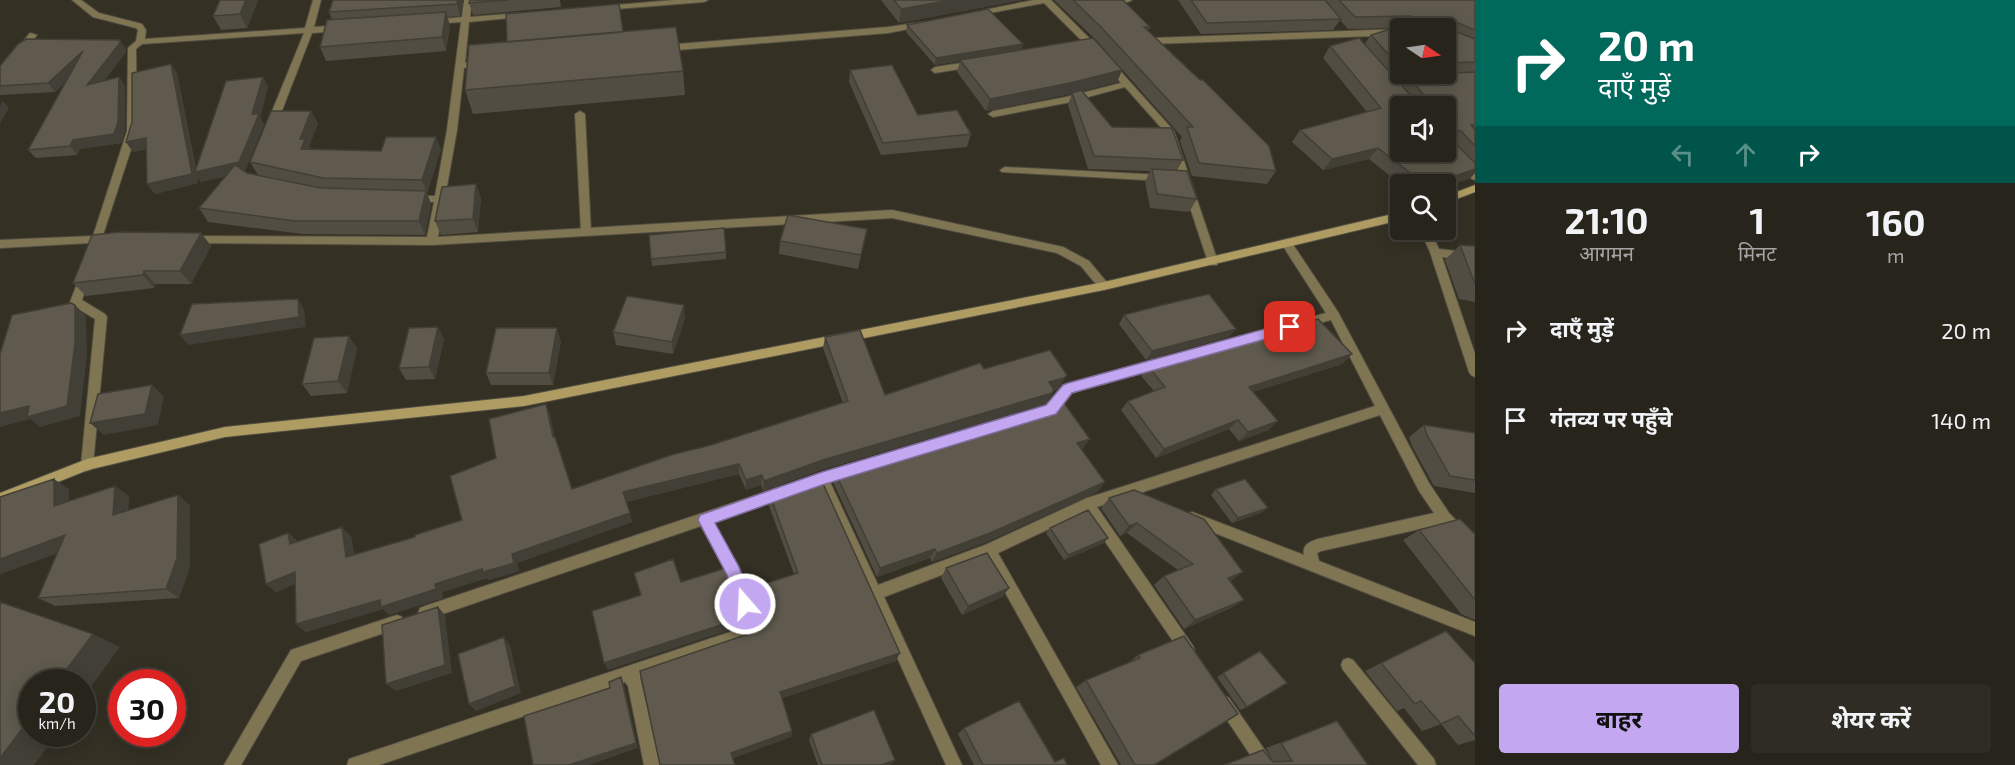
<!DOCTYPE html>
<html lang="hi">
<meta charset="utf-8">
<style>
:root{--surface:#27241b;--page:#2f2c24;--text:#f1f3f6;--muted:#a4a4a3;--line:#43413a;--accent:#c4a7f1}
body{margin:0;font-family:"Exo 2","Noto Sans Devanagari",sans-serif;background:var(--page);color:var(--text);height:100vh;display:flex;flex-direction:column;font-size:22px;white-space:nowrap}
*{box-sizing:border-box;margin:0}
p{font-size:20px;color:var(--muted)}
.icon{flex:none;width:33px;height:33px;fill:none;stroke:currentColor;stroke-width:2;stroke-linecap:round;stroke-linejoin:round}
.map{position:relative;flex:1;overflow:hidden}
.drawer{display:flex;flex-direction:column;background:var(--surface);width:540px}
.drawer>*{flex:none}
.top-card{background:#00695c;color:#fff;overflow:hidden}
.needle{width:39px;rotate:103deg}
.buttons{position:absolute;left:1390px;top:18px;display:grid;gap:12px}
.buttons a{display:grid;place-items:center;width:66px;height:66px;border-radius:6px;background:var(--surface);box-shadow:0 3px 15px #0003,0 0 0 2px var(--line);font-size:30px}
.speed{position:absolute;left:18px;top:669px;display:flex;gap:12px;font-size:30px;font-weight:700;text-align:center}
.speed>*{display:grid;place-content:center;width:78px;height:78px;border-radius:50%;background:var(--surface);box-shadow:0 3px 15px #0003,0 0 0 2px var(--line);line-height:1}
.speed small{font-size:15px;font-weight:400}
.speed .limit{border:9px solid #d22;background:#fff;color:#111}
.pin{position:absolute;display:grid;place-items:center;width:51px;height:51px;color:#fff;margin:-26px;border-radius:12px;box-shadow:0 3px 9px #0006}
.me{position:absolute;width:66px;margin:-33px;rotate:341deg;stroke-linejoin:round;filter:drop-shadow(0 0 4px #0008)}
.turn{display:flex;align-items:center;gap:21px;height:126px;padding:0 24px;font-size:27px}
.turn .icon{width:78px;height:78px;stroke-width:2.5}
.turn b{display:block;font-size:42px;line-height:51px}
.lanes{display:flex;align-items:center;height:57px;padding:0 24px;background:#0003;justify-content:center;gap:30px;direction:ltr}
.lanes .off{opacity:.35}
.eta{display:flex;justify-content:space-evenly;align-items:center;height:102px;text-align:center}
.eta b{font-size:36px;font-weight:700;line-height:42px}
.action{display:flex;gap:12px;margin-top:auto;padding:12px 24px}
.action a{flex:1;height:69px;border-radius:6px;background:var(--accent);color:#111;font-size:24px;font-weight:700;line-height:69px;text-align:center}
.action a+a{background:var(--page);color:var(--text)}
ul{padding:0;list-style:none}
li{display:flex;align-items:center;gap:18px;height:90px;padding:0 24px}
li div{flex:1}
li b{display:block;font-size:22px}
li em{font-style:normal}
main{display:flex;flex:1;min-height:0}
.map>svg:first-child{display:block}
</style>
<main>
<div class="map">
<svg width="1475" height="765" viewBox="0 0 1475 765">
<rect width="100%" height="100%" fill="#343024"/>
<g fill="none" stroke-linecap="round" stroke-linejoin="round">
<g stroke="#514d42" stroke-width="2">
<path id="lane" d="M580,111L585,114L591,232L586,236L581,232L575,114Z"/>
</g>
<g stroke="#514d42" stroke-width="2">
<path id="street" d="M72,0H81L99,13L142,24L146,30L145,39L305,28L313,0H321L314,27L341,25L345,28L341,31L312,33L276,126L271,129L266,126L304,33L142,44L136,49L137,131L103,235L109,236L110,239L109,242L101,243L99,248H91L90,243L0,248V240L93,236L127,131L128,48L136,41L138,30L136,28L93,17Z
M464,0H472L470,17L521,13L525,15L521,17L469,22L465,63L483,60L487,63L483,66L464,68L457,130L438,237L892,210L1063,247L1089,261L1110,286L1104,290L1100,289L1081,266L1057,253L892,218L432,245L188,243L187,240L188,237L192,236L427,237L434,202H413L408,199L413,196H435L447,130L461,22L433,24L429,22L433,20L462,17Z
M674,0H708L704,2L604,10L600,8L604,6Z
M1034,0H1051L1099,48V52H1093L1044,3L974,16L970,14L974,12Z
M1105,0H1132C1126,4 1109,6 1103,2Z
M922,22L926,24L925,26L888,33L665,51L661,48L665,45L888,27Z
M1401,29V35L1152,44L1148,41L1152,38Z
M30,33L37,35L3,77L0,78V69Z
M975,61L978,62V66L935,73L931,70L935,67Z
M1110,62L1113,63L1174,131L1218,262L1217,265H1209L1208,262L1165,132L1125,87L1066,103L993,117L988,114L993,111L1066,97L1121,83L1106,65Z
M1446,143L1449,144L1475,171V180L1472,179L1446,152Z
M1005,167L1163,175L1168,178L1163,181L1002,172L1000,170Z
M1420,230H1430L1439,249L1475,253V261L1442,257L1475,354V377L1471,375L1469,372L1430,252Z
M1286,239L1290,240L1338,312L1429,483L1449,513L1475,540V555L1470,554L1442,524L1321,551L1317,553L1319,561L1475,622V636L1187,522L1185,518L1187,514L1192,512L1304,555C1302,545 1309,542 1318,539L1434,513L1419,491L1380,415L1097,507L1193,646L1195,651L1193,656L1188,658L1183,656L1085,512L998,553L1118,765H1101L986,558L884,597L962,765H946L819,486L806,490L801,488L799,484L801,480L849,464L854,466L855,470L854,474L830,482L878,585L985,545L1087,498L1375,406L1331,320L1304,327L1300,326L1298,323L1300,320L1326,313L1281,243Z
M85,272L90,276L82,300L105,314L107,317L93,465L92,469L87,471L82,469L81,465L95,319L72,305L70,302L80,276Z
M1163,357L1167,359L1169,362L1167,365L1072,393L1055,414L1041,417L1037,416L1035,412L1037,408L1047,406L1064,385Z
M783,486L788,488L790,492L788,496L713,522L739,567L761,631L759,636L640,677L660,765H644L628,686L625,682L379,765H347L349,759L745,627L728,575L701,526L425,620L420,618L418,613L420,608L425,606Z
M397,615L402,617L404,622L402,627L301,661L241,765H224L291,650Z
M1348,658L1353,660L1434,759L1436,765H1418L1343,670L1341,665L1343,660Z
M1224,695L1229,698L1275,765H1257L1219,708L1216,703L1219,698Z"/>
</g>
<g stroke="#514d42" stroke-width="2">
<path id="secondary" d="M1475,185V192L1446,203V196Z
M1401,212V220L1104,290L524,406L225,437L88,470L0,505V493L87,459L225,427L524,396L1104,282Z"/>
</g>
<use href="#lane" fill="#807552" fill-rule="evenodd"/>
<use href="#street" fill="#807552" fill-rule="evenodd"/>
<use href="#secondary" fill="#ae9c62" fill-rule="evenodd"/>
</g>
<path fill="#524d42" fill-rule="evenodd" d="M258,0L247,28L221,30L213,16Z
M333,0H464L460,16L447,17L450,26L446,51L326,61L320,47L332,20L329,12Z
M470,0H560L561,7L473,15L469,3Z
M881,0H1022L899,23Z
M1054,0H1123L1150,27L1148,30L1276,171L1267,184L1192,176L1180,141L1182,137L1096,40Z
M1178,0H1475V173L1469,179L1446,184L1401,185L1369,159L1323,170L1292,142L1300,130L1367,112L1323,58L1330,46L1364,45L1371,35L1392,29L1393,28L1348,29L1340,20L1333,30L1201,34ZM1401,28H1446V74H1401ZM1407,76L1400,84L1393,77Z
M907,25L1021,50L1122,70L1117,82L1082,91L1112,127L1183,160L1177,170L1197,199L1189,212L1150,208L1145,182L1150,171L1088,169L1068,105L1072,93L986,111L957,72L960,61L935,65L906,32Z
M623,32L683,71L685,95L473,114L465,90Z
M126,49V52L104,81L119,77L125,86V131L121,143L80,149L77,155L36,158L28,150L66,82L55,92L0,95V66Z
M850,70L918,115L971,134L967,147L881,155L849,82Z
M177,73L196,169L263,77L268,87L260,117L264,124L245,171L247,173L258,175L250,162L318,123L309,146L311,149L381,151L441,149L427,193L431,204L425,235L302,234L208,222L199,208L226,176L201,182L197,176L198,183L155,194L147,184L146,149L133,152L126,142Z
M481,197L478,232L441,235L435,221Z
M867,229L858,269L779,254L780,241Z
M201,233L211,246L191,284H155L154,288L86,296L73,283Z
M649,235L726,252V259L652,266Z
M1460,245L1475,246V302L1459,299L1445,260Z
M1124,315L1229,337L1146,360L1119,324Z
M685,318L673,354L616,345L613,332Z
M825,337L885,395L984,369L1060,386L1058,389L1054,390L1046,404L821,470L763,491L761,485L746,490L739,474L626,502L632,522L517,563L519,571L489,580L487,578L442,592L443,598L389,615L383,609L306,632L296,624L295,584L276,592L266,584L288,533L297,541L351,536L354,555L415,537L462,520L496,458L546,404L550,415L554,437L572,489L843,403L823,348Z
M444,339L435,379L406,380L399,368Z
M561,341L553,385H491L486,373Z
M357,348L347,393L311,396L302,384Z
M1352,354L1342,364L1253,392L1269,430L1239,441L1229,429L1156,458L1121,410L1128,401L1154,391L1141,376L1148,366Z
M1424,425L1475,433V493L1434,486L1412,446L1409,437Z
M1082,450L1105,482L1097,492L984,543L932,562L930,558L877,577L833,482L835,472Z
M69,489V501L129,496L128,510L190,505V567L179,598L55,606L38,598L58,553L0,574V497Z
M1216,489L1261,513L1232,523L1211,495Z
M770,495L896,661L782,698L792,731L791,737L660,765L760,630L762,627L752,597V588L794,574L769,506Z
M1109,498L1230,582L1244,600L1231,608L1184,629L1154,585L1164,576L1178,570L1127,533L1120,536L1101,508Z
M1050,528L1104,543L1064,560L1046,533Z
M1419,530L1475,534V620L1461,614L1403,540Z
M946,568L1009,588L1002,597L962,615L941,578Z
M1446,631L1475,663V740L1458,745L1441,724L1422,731L1404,708L1397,711L1365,671Z
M1184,636L1154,765H1121L1076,687L1086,680L1128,663L1138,655Z
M1260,651L1247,707L1240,710L1217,677Z
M1337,721L1368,765L1273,762H1274L1266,748Z
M964,728L1055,762L1067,765H974L958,734Z
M811,734L895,760L890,765H818L809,740Z"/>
<path fill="#423f36" d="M246,0H258L247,28L240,14Z
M458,0H464L460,16L457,4Z
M951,0H1022L899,23L901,9Z
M446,12L450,26L446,51L442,37Z
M120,40L126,49V52L94,94L87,85Z
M1023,44L1021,51L935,65L936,58Z
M83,51L90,60L55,92L48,83Z
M171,64L177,73L196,172L252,114L263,77L268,87L260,117L264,124L245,171L201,182L197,176L198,183L155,194L147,184Z
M1122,70L1117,82L1066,95L986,111L990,99Z
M119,77L125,86V131L121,143L80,149L77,155L70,146L73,140Z
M3,101L9,108L0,124V106Z
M311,111L318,123L309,146L312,151L301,149L300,139Z
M436,137L441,149L427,193L422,180Z
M146,138L152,147L133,152L126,142Z
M1378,148L1369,159L1323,170L1332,159Z
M1475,169V173L1469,179L1446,187V184H1432Z
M476,184L481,197L478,232L473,219Z
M426,191L431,204L425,235L419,221Z
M201,233L211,246L191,284L180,271Z
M144,271L155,284L154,288L143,275Z
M298,299L304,309L306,327L188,345L180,335Z
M75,305L86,316L87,355L80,416L40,427L30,419L0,427V413L29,406Z
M684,305L685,318L673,354L672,342Z
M438,327L444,339L435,379L429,367Z
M557,328L561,341L553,385L549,373Z
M1236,329L1229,337L1146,360L1152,351Z
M349,336L357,348L347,393L338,381Z
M1352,354L1342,364L1240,396L1249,387Z
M1067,375L1060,386L1058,389L1054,390L1046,404L821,470L763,491L764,481L1049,382Z
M152,385L164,396L158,425L104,435L90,423Z
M546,404L550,415L557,448L553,437Z
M1238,420L1229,429L1156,458L1164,449Z
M1278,421L1269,430L1239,441L1248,432Z
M1090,439L1082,450L1077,443Z
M739,464V474L625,502L623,492Z
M762,475L761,485L746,490V480Z
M54,479L69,489V515L54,506Z
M1105,482L1097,492L984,543L932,562L937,553Z
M115,486L129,496L127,525L113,515Z
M178,495L190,505V567L179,598L166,589Z
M1268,508L1261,513L1232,523L1238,518Z
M630,513L632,522L517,563L519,571L489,580L487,578L442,592L443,598L389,615L383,609L306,632L296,624L435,584L512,554Z
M1137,523L1127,533L1120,536L1129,526Z
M342,527L351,536L355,566L346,557Z
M288,533L298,543L290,544Z
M65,535L80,545L0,574V559Z
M1108,538L1104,543L1064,560L1068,555Z
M935,549L930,558L877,577L880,568Z
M295,572L305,580L276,592L266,584Z
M1243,572L1231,581L1216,588L1228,578Z
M1009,588L1002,597L962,615L968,606Z
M1244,600L1231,608L1184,629L1195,620Z
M438,607L445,615L452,673L396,691L386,684Z
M742,618V626L608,670L604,663Z
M93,634L120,647L82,699V682H57Z
M504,637L510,645L521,693L476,711L469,704Z
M900,653L896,661L779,699L780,692Z
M621,677L624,685L638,748L589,765H569Z
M32,716V734H57L34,765H0V758Z
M792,731L791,737L731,759V753Z
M895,760L890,765H881Z"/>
<path fill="#5f5a4d" stroke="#423f36" stroke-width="1.5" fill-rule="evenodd" d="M220,0H246L240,14L213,16Z
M333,0H458L457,4L329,12Z
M470,0H508L469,3Z
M894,0H951L901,9Z
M1073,0H1123L1150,27H1144L1200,80H1203L1269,146L1276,171L1199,163L1187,127H1193L1101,27Z
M1191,0H1325L1341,19L1207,23Z
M1339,0H1475V30L1456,22H1453L1452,30L1475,39V62L1446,63V28H1401V65H1398L1371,35L1394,28V26L1411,25V16L1355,17Z
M619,4L623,32L507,42L506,14Z
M988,9L1023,44L936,58L907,25Z
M446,12L442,37L320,47L327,20Z
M676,27L683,71L465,90L469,45Z
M1093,38L1122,70L1070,83L990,99L960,60Z
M1359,38L1412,97L1424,95L1407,75L1475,72V125H1471L1475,130V146L1461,131L1455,130L1454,142L1475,163V169L1432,184H1425L1378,148L1332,159L1300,130L1381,108L1330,46ZM1401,106H1446V152H1401Z
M26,39L120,40V43L87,85L119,77L118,122L114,134L73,140L70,146L28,150L83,51L48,83L0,86V66L18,44Z
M171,64L192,174L147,184L146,138L126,142L132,122V73Z
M892,65L918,115L957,110L971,134L883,143L850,70Z
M263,77L252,114H259L239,162L195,172L226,81Z
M1081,90L1112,127L1172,128L1183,160L1094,156L1072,93Z
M271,111H311L300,139H305L301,149L381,151L386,137H436L422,180L323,178L250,162Z
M235,165L247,173L321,188L426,191L419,221H294L199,208Z
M1152,169L1187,171L1197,199L1157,194Z
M476,184L473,219L435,221L442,187Z
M788,215L867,229L861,255L780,241Z
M724,228L726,252L651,259L649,235Z
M121,232L201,233L180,271H144L143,275L73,283L92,235Z
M1460,245L1475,246V284Z
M1209,294L1236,329L1152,351L1124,315L1158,306Z
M627,296L684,305L672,342L613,332Z
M298,299L299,317L180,335L192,304Z
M71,303L75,305V344L67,406L27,417L29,406L0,413V354L12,315Z
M1318,319L1352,354L1249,387L1278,421L1248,432L1238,420L1164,449L1128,401L1165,387L1148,366Z
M438,327L429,367L399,368L409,328Z
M496,328H557L549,373H486Z
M860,330L885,395L980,363L984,369L1050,350L1067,375L1064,378L1049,382L1054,390L1052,393L823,460L764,481L762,475L746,480L739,464L623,492L630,513L512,554L514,563L483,572L482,569L435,584L436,589L381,607L380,600L296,624L295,572L266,584L259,544L288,533L290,544L342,527L346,557L415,537V535L462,520L450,476L496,458L489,419L546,404L553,437H555L572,489L671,455L711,445L848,401L825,337Z
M349,336L338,381L302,384L314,338Z
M152,385L145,414L90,423L98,394Z
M1064,403L1090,439L1077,443L1105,482L990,533L937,553L935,549L880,568L835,472Z
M1424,425L1475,433V480L1450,476L1427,435Z
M820,477L900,653L780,692L792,731L731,753L735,765H660L640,671L760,630L764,622L752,588L798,573L770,495Z
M54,479V506L115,486L113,515L178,495L177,558L166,589L38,598L65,535L0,559V497Z
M1245,479L1268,508L1238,518L1216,489Z
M1134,490L1204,519L1243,572L1228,578L1244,600L1195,620L1164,576L1193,564L1137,523L1129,526L1109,498Z
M1088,510L1108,538L1068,555L1050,528Z
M1460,519L1475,534V600L1419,530Z
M987,553L1009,588L968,606L946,568Z
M673,559L681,582L726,568L742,618L604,663L592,611L641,595L634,573Z
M0,602L93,634L57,682H32V716L0,758Z
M438,607L445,665L386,684L382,625Z
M1446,631L1475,663V736L1458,716L1441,724L1421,701L1415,704L1381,663Z
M1184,636L1238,714L1154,765H1135L1086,680L1140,658L1138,655Z
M504,637L515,686L469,704L458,654Z
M1260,651L1287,683L1247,707L1223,673Z
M621,677L636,743L569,765H533L524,716L610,688L609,682Z
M1019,701L1055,762L1064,758L1067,765H983L964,728Z
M874,710L895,760L881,765H822L811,734Z
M1337,721L1368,765H1224L1263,750L1273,762L1292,761L1281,743Z"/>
<path fill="#c4a7f1" stroke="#7f6d9d" stroke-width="1.5" d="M1290,322L1297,327L1295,331L1072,393L1056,414L822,485L715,523L739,567L753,604L750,610L745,612L739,610L727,575L698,520L700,515L822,472L1046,405L1063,385L1068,383Z"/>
</svg>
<div class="buttons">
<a><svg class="needle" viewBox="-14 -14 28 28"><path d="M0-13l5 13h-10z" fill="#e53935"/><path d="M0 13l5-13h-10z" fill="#a4a4a3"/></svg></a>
<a><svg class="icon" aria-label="sound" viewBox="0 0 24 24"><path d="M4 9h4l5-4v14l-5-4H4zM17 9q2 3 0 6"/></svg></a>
<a><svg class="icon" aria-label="search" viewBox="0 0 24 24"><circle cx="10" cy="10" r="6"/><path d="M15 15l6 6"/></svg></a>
</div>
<div class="speed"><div>20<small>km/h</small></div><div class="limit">30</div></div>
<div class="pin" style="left:1290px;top:327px;background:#d93025"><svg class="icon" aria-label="arrive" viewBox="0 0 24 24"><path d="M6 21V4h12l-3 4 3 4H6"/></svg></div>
<svg class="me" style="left:745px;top:604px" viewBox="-20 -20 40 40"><circle r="17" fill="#c4a7f1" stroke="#fff" stroke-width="3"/><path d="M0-11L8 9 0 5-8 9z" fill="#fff"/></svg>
</div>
<section class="drawer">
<div class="top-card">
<div class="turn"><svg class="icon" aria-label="right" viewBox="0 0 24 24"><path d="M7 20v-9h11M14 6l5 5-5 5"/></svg><div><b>20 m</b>दाएँ मुड़ें</div></div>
<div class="lanes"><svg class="icon off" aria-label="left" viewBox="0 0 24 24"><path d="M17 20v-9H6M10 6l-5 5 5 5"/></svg><svg class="icon off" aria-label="ahead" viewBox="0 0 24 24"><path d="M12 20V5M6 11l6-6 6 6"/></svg><svg class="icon" aria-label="right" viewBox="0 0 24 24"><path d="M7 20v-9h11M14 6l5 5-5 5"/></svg></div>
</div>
<div class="eta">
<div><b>21:10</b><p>आगमन</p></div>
<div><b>1</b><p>मिनट</p></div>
<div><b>160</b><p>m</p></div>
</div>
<ul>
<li><svg class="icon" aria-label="right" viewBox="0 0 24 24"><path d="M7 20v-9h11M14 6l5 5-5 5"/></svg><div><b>दाएँ मुड़ें</b></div><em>20 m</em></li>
<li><svg class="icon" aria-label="arrive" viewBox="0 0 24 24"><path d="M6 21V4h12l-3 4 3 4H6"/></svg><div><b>गंतव्य पर पहुँचे</b></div><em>140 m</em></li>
</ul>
<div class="action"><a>बाहर</a><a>शेयर करें</a></div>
</section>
</main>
